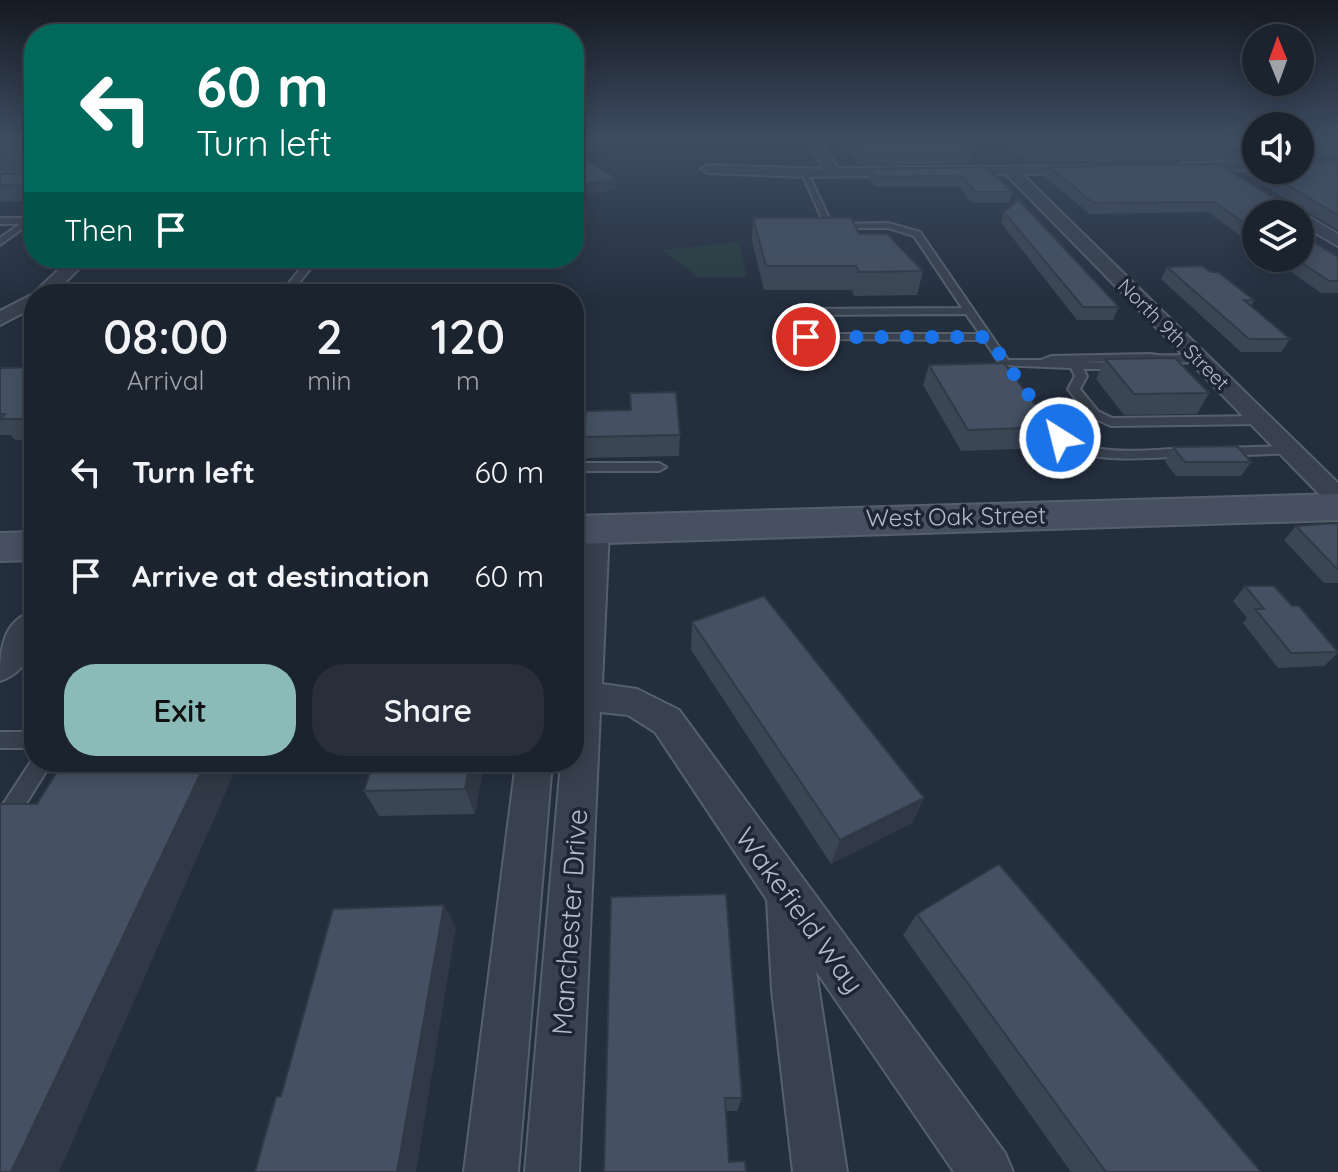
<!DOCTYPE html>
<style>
:root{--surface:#1b232e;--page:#282f3a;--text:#f1f3f6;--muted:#a0a4aa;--line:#39404a;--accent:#8bbbb9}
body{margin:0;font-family:Quicksand,sans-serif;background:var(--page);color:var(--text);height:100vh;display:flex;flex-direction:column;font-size:30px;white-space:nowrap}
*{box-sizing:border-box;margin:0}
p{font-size:26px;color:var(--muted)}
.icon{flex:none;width:44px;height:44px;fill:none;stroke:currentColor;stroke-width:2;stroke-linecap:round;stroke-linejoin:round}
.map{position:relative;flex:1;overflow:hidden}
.side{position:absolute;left:24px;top:284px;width:560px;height:488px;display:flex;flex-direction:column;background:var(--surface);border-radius:32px;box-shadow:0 4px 20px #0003,0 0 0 2px var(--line)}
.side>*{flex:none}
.banner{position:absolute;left:24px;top:24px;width:560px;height:244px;border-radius:32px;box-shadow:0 4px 20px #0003,0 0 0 2px var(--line);background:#00695c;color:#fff;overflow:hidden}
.needle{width:52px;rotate:359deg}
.controls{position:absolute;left:1242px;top:24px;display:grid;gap:16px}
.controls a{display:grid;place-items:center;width:72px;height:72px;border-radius:50%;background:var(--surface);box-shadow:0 4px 20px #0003,0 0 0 2px var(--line);font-size:40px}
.pin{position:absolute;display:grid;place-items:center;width:68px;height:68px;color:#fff;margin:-34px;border:4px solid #fff;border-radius:50%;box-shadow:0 2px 8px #0007}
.me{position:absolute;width:88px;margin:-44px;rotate:324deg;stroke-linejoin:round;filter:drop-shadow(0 0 6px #0008)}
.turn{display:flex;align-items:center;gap:28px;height:168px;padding:0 40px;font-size:36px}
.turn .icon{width:104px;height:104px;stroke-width:2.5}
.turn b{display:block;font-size:56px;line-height:68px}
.then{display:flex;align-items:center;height:76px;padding:0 40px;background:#0003;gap:16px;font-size:30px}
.eta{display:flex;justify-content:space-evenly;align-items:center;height:136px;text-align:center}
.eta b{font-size:48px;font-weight:600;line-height:56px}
.button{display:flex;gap:16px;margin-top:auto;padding:16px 40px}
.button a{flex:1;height:92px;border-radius:32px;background:var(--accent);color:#111;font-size:32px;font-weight:600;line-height:92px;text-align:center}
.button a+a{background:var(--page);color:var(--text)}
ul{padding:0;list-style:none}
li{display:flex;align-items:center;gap:24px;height:104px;padding:0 40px}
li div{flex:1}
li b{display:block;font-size:30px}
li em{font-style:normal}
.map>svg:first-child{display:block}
</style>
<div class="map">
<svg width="1338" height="1172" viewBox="0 0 1338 1172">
<rect width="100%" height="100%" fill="#242f3e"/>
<path fill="#263c3f" d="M739,242L747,277H698L663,250Z"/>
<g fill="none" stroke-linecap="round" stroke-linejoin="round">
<g stroke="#565f6c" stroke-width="4">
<path id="service" d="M34,166V170L15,171L0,178V173L14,167Z
M801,171L808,173L832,224L888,223L920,232L1008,360H1041L1051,356L1151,354C1167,358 1190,351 1204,359C1194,365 1182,361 1170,363C1160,365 1156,369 1144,367V363L1155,362L1151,360L1081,362L1121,363L1127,366L1121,369H1083L1087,376L1080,389L1098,411L1112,418L1260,416L1266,420L1260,424L1111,426L1089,416L1068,389L1075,376L1071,368L1001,365L984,340L802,339L792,312L797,309L962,308L914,236L888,228H826ZM966,314L980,334H810L803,315Z
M0,218H29L33,221L0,245V238L20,224H0Z
M309,258H319L290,294H280Z
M528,286L565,291L570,294L525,291L523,289Z
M574,321L579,324L584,341L578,351L574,352Z
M1039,406L1043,407C1051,417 1057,430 1067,437C1096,458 1155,449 1190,448L1197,452L1190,456C1153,457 1085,467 1055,440C1046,432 1040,420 1033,410Z
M1291,446L1298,450L1296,453L1221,456L1214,452L1221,448Z
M574,463H659L666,467L659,471H574Z
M0,732H34V748H0Z
M34,757V762H52L7,834L0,837V809Z"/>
</g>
<g stroke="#565f6c" stroke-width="4">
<path id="minor" d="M805,138H817L838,168L1091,166L1093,169L1086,173L1022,174L1338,483V506L1329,504L1006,174L804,177L708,173L701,169L708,165L824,169Z
M1256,162V170L1182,171L1175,167L1182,163Z
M1300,212L1338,234V246L1300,224V214H1294Z
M71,258H90L53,294H34V307L0,325V311L33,294Z
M595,520L605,522L609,529L602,684L637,689L679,710L1005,1153L1013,1172H954L816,971L847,1172H793L772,990L767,900L655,732L628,715L600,712L579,1172H525L561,762H574V611L581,529L585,522Z
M34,611C34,640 32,671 0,681C0,652 1,621 34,611Z
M516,762H552L518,1172H464Z"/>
</g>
<g stroke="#565f6c" stroke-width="4">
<path id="secondary" d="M1338,494V520L574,544V516Z
M34,532V560L0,561V533Z"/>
</g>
<use href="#service" fill="#38414e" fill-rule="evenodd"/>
<use href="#minor" fill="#38414e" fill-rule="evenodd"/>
<use href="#secondary" fill="#465061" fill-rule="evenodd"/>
</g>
<path fill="#3b4654" d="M0,138H34V201L0,202V174H8L4,169L0,171Z
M846,138H957L972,153L969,163L858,165L845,146Z
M1013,138H1256V159L1028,162L1010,148Z
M1300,138H1338V158L1303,159L1304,162H1338V230L1304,210L1305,216L1311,219L1305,230H1300V214H1256V247L1208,212L1090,214L1045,177L1049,167L1287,206H1298L1244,173L1249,163H1256V170H1300Z
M574,153L617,189L583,196L574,189Z
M986,167L1012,192L1009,203H972L959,187H875L869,179L870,169Z
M1004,212L1119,307L1113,320H1077L1001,223Z
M753,218L859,234L923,271L917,295L854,296L852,290H764L752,241Z
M1338,257V293H1321L1272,258Z
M1167,267L1211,272L1254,300L1251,306L1290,339L1281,352H1241L1161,279Z
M1105,359L1209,393L1197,414L1124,415L1096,379Z
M929,365L1052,427L1043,448L961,451L923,385Z
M34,367V440H15L11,435H0V368Z
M680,435L679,456L586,458L584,437Z
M1173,447L1251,462L1241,476H1176L1165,462Z
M1338,523V583H1324L1284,540L1296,526Z
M1245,586L1292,606L1338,651V653L1324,666L1278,668L1243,623L1247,618L1233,601Z
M692,622L924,798L912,823L831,864L691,650Z
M484,762L475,814L379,816L364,791Z
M611,897L742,1098L737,1111H726L604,1172Z
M917,914L1261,1172H1071L903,935Z"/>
<path fill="#303945" d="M4,148L11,161H0V150Z
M0,161L4,169L0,171Z
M616,178L617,189L583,196L582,185Z
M206,762H239L59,1172H11Z
M470,762H484L475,814L465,789Z
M924,798L912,823L831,864L840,840Z
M444,905L456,927L416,1172H397Z"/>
<path fill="#455162" stroke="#303945" stroke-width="2" d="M5,138H34V184L0,185V174H24L28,172L25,161H0L27,156V148H4L0,150V141Z
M848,138H957L972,153L860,154Z
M1013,138H1256V149L1031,152Z
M1300,138H1338V148L1305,149L1302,152L1304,162H1338V215L1261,170H1300Z
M574,153L616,178L582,185L574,179Z
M1219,164L1287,206H1303L1305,216L1311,219L1300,220V214H1256V231L1214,202L1094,203L1049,167Z
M986,167L1012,192H975L962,176L877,177L870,169Z
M1019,200L1119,307H1083L1004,212Z
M753,218H851L859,234H887L923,271L859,272L856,266H766Z
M1300,234L1338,257V281H1329L1295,258H1300Z
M1202,266L1211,272H1218L1254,300H1244L1290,339H1249L1167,267Z
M529,285L527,294H493L496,286Z
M1175,358L1209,393L1134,394L1105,359Z
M1004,363L1052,427L968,430L929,365Z
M34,367V419H0L5,414H0V368Z
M676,392L680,435L584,437L586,411L631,410L630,393Z
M1237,446L1251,462H1185L1173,447Z
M1338,523V569H1337L1296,526Z
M1245,586H1274L1292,606H1299L1338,652L1291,653L1255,609H1264Z
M764,596L924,798L840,840L692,622Z
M63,762H206L11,1172H0V804H37Z
M373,762H470L465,789L364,791Z
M999,864L1261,1172H1106L917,914Z
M726,894L742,1098H725L729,1162L745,1161L746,1172H604L611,897Z
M444,905L397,1172H255L276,1097L281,1096L333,909Z"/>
<linearGradient id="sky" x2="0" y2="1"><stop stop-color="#141a22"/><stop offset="0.46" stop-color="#3f4d63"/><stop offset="1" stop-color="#3f4d63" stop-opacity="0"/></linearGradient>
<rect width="1338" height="302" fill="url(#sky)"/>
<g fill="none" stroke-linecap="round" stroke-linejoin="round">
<path stroke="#1a73e8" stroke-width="14" stroke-dasharray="0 25.2" d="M806,337H987L1060,438"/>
</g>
<g text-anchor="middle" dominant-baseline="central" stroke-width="7" stroke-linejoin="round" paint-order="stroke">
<g font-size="20" fill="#b4bcc9" stroke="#1d2633">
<text transform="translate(1174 334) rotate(45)">North 9th Street</text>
</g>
<g font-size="24" fill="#b4bcc9" stroke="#1d2633">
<text transform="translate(956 516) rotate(-1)">West Oak Street</text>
</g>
<g font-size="28" fill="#b4bcc9" stroke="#1d2633">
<text transform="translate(800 910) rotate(54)">Wakefield Way</text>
<text transform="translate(569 922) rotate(-86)">Manchester Drive</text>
</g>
</g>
</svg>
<div class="controls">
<a><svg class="needle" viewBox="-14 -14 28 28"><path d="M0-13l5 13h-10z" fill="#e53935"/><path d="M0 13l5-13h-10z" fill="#a0a4aa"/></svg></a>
<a><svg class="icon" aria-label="sound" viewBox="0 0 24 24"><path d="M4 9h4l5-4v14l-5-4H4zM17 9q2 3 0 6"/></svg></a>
<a><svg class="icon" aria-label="layers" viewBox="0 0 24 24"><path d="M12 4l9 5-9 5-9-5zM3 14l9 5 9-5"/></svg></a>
</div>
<div class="pin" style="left:806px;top:337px;background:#d93025"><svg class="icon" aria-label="arrive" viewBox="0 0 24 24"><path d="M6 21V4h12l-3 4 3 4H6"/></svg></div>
<svg class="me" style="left:1060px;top:438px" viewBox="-20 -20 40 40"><circle r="17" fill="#1a73e8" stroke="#fff" stroke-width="3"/><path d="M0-11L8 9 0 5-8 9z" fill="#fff"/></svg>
<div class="banner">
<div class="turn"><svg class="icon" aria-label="left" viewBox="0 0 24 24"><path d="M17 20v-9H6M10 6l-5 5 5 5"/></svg><div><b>60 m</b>Turn left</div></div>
<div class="then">Then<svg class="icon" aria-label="arrive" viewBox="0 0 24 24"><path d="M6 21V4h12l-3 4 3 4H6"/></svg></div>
</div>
<section class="side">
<div class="eta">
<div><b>08:00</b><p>Arrival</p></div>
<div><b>2</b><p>min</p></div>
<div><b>120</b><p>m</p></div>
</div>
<ul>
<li><svg class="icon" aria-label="left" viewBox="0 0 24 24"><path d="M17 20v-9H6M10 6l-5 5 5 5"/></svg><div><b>Turn left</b></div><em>60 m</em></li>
<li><svg class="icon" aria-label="arrive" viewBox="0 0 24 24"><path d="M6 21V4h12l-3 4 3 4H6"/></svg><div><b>Arrive at destination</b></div><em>60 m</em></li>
</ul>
<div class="button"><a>Exit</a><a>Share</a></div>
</section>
</div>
